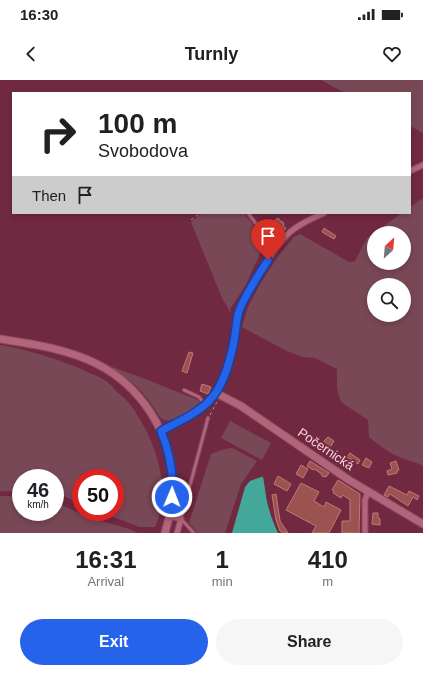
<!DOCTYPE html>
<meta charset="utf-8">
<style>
:root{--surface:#fff;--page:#f6f6f6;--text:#202124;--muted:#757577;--accent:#2563eb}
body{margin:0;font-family:Helvetica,sans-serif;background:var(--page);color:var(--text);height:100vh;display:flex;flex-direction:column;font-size:15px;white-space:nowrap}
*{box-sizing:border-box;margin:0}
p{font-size:13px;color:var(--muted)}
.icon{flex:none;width:22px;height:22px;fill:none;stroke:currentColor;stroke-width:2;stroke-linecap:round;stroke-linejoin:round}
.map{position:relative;height:453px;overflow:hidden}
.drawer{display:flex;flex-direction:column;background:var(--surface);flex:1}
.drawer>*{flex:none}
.top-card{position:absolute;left:12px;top:12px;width:399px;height:122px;border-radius:0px;box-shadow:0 2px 6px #0003;background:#fff;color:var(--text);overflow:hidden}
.needle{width:26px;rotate:26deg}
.controls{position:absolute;left:367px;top:146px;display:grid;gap:8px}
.controls a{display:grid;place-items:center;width:44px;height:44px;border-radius:50%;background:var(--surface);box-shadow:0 2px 6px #0003;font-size:20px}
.speed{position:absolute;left:12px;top:389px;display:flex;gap:8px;font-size:20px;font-weight:700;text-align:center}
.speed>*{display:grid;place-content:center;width:52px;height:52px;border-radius:50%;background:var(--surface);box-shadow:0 2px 6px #0003;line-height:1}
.speed small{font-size:10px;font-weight:400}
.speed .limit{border:6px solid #d22;background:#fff;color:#111}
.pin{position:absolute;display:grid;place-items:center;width:34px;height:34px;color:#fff;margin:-41px -17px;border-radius:50% 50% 50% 0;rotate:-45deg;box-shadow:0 0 4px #0007}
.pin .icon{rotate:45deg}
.me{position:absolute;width:44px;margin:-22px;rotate:1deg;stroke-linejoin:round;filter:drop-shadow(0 0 3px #0008)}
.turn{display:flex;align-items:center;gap:14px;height:84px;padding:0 20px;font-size:18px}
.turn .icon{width:52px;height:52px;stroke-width:2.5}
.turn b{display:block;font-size:28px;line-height:34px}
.then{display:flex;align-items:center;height:38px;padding:0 20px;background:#0003;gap:8px;font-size:15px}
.eta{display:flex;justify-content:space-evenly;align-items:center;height:68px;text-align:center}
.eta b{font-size:24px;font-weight:700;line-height:28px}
.action{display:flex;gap:8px;margin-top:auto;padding:8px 20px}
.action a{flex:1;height:46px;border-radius:24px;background:var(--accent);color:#fff;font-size:16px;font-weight:700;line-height:46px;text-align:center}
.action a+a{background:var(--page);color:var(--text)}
.status{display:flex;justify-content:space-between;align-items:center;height:28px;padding:0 20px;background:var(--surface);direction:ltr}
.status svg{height:11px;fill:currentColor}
header{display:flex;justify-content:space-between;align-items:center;height:52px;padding:0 20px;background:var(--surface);font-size:18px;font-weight:700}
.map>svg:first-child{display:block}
</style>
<div class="status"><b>16:30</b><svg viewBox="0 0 49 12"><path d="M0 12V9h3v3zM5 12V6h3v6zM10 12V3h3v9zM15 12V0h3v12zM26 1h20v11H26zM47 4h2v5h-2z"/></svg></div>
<header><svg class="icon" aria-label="back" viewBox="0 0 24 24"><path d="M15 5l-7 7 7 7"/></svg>Turnly<svg class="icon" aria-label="heart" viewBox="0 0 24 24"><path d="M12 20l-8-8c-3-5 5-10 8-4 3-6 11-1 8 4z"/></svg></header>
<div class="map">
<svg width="423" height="453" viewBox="0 0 423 453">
<rect width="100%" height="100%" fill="#702941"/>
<path fill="#794856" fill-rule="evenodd" d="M321,0H423V53L410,46V13H345Z
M423,118V386C416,382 409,381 402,378C391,374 378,365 369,357L368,340L341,322L337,309V289L315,278L303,277L287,271L242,247L248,227L260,204L277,178L294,157L300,154L349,182L355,181L367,158L374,153V183H404V153H374L402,133H410V127ZM374,205H404V235H374Z
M202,133H244L259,153L254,158L261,168L258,179L254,186L247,203L230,229L232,235L222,218L191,142Z
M0,265C30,270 65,281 92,294C97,296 102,298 106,301C110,304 114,308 117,312C122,316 128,321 132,327C155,360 173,408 155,447H139L101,432H115V398H81V424L55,412V398H21V412L0,411Z
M109,286L140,297L198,320L200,322V324C191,330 176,344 164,340C158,337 156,330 152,325C142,309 125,296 109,286Z
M230,341L271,363L262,380L221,358Z
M232,368L257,381L241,404L225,453H198L189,443L211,374L224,369Z
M0,416H21V432H55V422L85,436L129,449L138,453H0Z"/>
<path fill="#43a899" d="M261,397H263C264,401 264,404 265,409C266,422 272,441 278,453H232L245,407L250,401Z"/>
<path fill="#9b5351" stroke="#c77673" d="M278,138L281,142L282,141L284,144L283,145L286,149L280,153L272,142Z
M324,148L336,156L334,159L322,152Z
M189,272L193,273L187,293L182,291Z
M202,304L211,307L208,314L200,311Z
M328,357L334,361L331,366L329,367L323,362Z
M350,373L360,380L358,384L347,377Z
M366,378L372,382L369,388L362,385Z
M310,381L329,393L326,397L324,396V397L321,395L322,394L314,389L313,390L307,386Z
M396,381L399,390L397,391V393L388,395L387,391L392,389L390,383Z
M301,385L308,389L303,398L296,394Z
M278,396L291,404L287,411L274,404Z
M338,400L360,414L359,453H342V441H350V420L343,415L341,418L333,413L334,411L332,410Z
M301,403L319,412L314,421L324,427L326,422L341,430L329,453H312L316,446L286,430Z
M389,406L407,415L409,411L419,416L417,420L413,417L408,426L390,414L388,417L384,415Z
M276,414L280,441L288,453H283L280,451L276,440L272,415Z
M373,433H378V437L380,439V445L372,444Z"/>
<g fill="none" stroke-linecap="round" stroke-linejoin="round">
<g stroke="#884a61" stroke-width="4.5">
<path id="lane" d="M248,133L275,169
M184,310L199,317L205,325
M194,453L181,439L208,338"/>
</g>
<g stroke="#884a61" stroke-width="7">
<path id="street" d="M410,91L423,85
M216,313C225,297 231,279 234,261C236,254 235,246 237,239C241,219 272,170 287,155C297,145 311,139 324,133
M170,436L181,439L177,453
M365,453V420L368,412"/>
</g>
<g stroke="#884a61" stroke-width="9">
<path id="secondary" d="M0,259C32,264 68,269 97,284C141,306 171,353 173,402C173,419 170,436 165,453
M161,351L205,325L216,313L241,326L349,400L423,444"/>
</g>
<path stroke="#bd8595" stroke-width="1" stroke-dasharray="3 3" stroke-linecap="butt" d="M191,140L200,133
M210,335L217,322"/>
<use href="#lane" stroke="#b1647a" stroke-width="2.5"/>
<use href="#street" stroke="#b1647a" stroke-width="5"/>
<use href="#secondary" stroke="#b1647a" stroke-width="7"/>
</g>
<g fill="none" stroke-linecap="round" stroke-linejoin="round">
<g stroke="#184099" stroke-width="10">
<path id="route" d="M172,417C174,394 170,373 161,351C177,342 197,334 210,320C224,305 230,281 234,261C236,251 236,241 239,231C246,213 258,196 268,180"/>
</g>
<use href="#route" stroke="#2563eb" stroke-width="7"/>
</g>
<g text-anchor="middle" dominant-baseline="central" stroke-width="4" stroke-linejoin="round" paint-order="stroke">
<g font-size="13" fill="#fdd1db" stroke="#702941">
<text transform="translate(326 369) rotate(34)">Počernická</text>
</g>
</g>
</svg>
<div class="controls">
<a><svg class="needle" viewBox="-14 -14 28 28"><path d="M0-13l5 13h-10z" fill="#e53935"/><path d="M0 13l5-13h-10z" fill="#757577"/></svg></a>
<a><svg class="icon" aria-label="search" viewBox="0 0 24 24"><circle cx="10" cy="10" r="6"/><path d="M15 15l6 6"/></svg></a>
</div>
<div class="speed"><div>46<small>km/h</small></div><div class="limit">50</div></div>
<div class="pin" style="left:268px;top:180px;background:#d93025"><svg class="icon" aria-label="arrive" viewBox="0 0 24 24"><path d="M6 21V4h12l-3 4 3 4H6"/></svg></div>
<svg class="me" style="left:172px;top:417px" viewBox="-20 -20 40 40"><circle r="17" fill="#2563eb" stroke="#fff" stroke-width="3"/><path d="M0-11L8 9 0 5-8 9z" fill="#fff"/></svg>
<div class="top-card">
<div class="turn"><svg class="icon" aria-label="right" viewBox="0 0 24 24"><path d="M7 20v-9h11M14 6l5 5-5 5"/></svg><div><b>100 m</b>Svobodova</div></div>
<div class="then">Then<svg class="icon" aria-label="arrive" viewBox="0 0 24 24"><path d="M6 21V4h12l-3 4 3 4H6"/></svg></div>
</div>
</div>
<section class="drawer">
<div class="eta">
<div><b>16:31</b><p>Arrival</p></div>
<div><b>1</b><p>min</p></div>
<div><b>410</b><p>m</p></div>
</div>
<div class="action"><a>Exit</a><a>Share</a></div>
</section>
